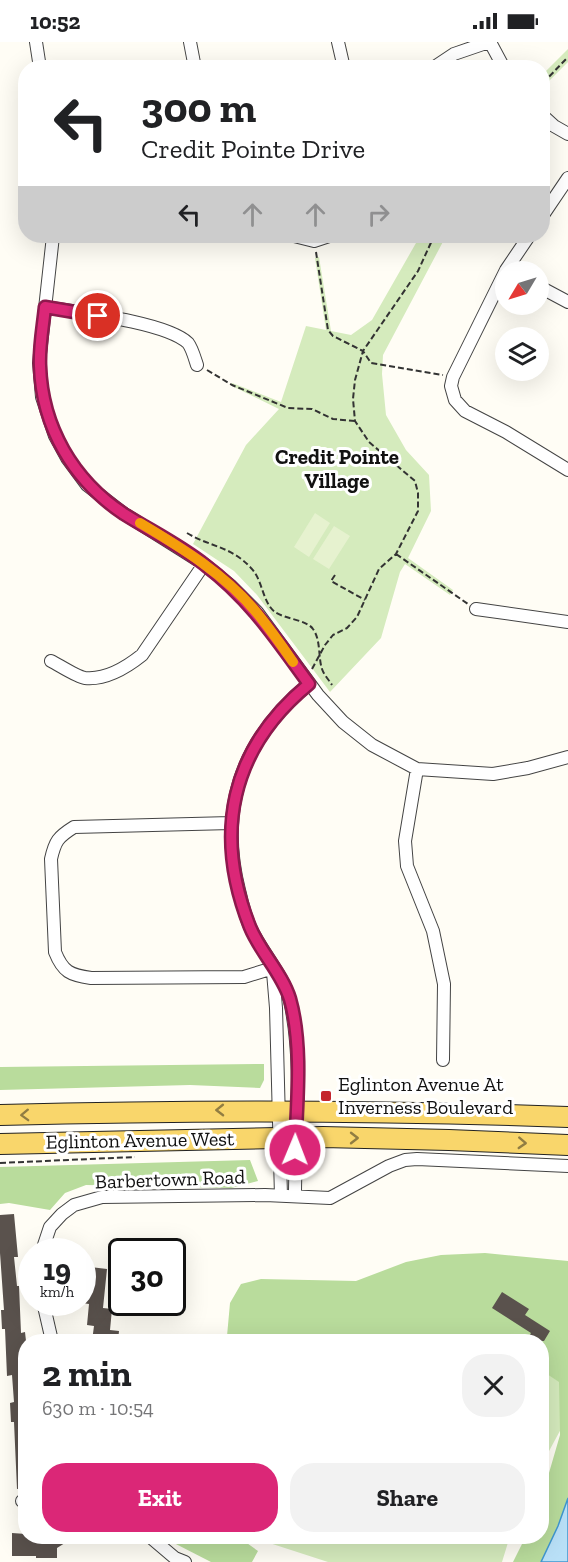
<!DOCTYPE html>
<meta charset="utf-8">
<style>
:root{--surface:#fff;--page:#f2f2f2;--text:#202124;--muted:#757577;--accent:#db2777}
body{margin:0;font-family:"Zilla Slab",serif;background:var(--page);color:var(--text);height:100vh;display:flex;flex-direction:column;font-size:22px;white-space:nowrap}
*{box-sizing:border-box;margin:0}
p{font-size:20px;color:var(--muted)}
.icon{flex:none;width:33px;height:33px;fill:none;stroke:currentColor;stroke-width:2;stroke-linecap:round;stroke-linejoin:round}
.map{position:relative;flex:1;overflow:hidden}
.details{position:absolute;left:18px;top:1292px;width:531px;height:210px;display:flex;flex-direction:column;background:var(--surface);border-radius:24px;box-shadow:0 6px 24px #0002}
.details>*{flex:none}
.guide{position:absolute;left:18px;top:18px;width:532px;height:183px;border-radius:24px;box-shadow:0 6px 24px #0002;background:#fff;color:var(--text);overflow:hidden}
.needle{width:39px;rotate:232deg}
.fabs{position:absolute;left:495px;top:219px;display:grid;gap:12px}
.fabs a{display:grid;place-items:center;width:54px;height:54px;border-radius:50%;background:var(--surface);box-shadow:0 6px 24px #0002;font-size:30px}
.speed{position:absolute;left:18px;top:1196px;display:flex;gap:12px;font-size:30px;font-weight:700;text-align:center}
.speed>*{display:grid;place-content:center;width:78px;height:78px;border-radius:50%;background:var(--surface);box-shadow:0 6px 24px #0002;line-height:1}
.speed small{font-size:15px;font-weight:400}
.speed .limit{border:3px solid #111;border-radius:9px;background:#fff;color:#111}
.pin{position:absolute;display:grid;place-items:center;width:51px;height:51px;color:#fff;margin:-26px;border:3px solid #fff;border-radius:50%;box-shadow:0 2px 6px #0007}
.me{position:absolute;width:66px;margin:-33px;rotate:1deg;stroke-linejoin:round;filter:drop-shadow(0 0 4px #0008)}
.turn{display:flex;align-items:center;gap:21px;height:126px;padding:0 24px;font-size:27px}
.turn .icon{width:78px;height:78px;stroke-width:2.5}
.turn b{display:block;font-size:42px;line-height:51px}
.lanes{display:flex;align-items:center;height:57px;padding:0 24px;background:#0003;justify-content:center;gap:30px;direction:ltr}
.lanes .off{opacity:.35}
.round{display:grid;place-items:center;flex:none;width:63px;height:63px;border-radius:24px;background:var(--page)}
.summary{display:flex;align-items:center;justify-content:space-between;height:102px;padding:0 24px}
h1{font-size:36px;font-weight:700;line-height:45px}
.cta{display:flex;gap:12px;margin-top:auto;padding:12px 24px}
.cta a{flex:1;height:69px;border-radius:24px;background:var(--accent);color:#fff;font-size:24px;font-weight:700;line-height:69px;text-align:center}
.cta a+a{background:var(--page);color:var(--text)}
.status{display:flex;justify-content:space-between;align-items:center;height:42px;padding:0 30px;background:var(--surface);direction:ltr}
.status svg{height:16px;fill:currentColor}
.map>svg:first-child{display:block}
</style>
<div class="status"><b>10:52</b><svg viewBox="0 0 49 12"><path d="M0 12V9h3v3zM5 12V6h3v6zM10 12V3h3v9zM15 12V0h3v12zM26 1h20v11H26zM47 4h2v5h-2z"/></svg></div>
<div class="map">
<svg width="568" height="1520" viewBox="0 0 568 1520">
<rect width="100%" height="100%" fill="#fffdf5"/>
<path fill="#d5ebbd" d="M568,7V20L543,45V32Z
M420,194H446L383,313L382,332L386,373L406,408L429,433L431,469L408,516L453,548L450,553L405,522L400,530L381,596L330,650L257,553L234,529L193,502L246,403L279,367L230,343L232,341L281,360L306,284L326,288L315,216L319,215L331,289L351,293L372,278Z
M568,1294V1374L542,1422V1324Z
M248,1494H510L502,1520H328Z"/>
<path fill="#b9dc9c" d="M264,1022V1038L260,1046L190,1043L0,1048V1025Z
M250,1118L258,1139L231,1146L86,1143L65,1151L50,1168L9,1161L0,1162V1125Z
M485,1211L568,1219V1456L558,1484L541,1520H513L526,1494H542V1455L560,1393L559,1340L547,1332L542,1333V1299H224L227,1294L230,1261L241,1242L261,1237L356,1239L406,1220L441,1213Z
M166,1494H237L258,1509L252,1520H211L170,1499Z"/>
<path fill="#e6f2cf" d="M315,471L330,481L309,515L294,505Z
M334,484L350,494L329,527L313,517Z"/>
<path fill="#b9e0f7" stroke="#3f96cf" stroke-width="1.5" d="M568,1456V1520H541L558,1484Z"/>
<path fill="#5a524d" d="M14,1172L18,1215H14L17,1244H19L21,1291L25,1290L26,1299V1446L17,1447L14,1380H11L10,1361L14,1360L12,1333L7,1334L5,1287H2L1,1268H4L0,1211V1173Z
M82,1224L107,1227L103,1266L112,1267L110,1288L119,1289L118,1299H92L94,1284L87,1283L89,1262L82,1261Z
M502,1250L529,1267L525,1273L550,1289L544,1299H533L528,1296L531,1291L492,1266Z
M12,1491L26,1492V1494H76L57,1506V1516H36V1514H12Z"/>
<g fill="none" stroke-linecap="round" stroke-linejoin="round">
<g stroke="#444" stroke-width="14">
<path id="street" d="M36,0L40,26
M190,0L195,26
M338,0L344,26
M490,0L504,26
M433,26L454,12L489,0
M543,74L554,84L568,92
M543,173L568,136
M53,194L39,321L42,355L55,394L67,416L87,443L123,471L204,522L231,544L257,570L318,653L343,680L372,703L417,727L493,732L528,726L568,715
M294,194L314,199L329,194
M529,194L506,228L453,335L451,344L455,358L465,369L506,390L568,428
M538,244L568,260
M45,265C76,270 166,280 188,301C192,306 195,317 197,323
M476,567L568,580
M51,619C59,623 77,635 85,636C105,638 127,625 142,613L204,522
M417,727L405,799L407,824L433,889L444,942L443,1018
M231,781L74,785C58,795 55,799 51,817L55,910C63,930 70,933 91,936L244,935L273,926
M273,930L276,966L281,1154
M295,1154C295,1090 304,1022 290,959C286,938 261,908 251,887C245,875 242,861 239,848C218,765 242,697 309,642
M42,1209L50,1185L62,1172L74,1163L102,1155L265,1153L330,1156L389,1124L405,1118L417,1117L568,1124
M43,1260L52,1299
M22,1459H26
M149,1494L175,1516L185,1520"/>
</g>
<g stroke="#222" stroke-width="22">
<path id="primary" d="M0,1073C190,1068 378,1068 568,1075
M0,1102L323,1095L449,1098L568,1103"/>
</g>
<path stroke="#333" stroke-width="2" stroke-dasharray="6 3" stroke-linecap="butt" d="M543,41L568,15
M316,210L328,288L333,294L363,309L371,321L443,333
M207,328L232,343L288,366L312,367L333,377L355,379
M187,491C210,505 231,504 251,526C263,538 262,560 275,570C285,577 307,578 313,587C321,598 318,615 322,627C324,633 329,638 332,643
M396,512L468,562
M335,533L331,539L365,558
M312,627L325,603L333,593L347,586L357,575L379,527L396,512L418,469V451L415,439L369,400L355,379L353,357L355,338L363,309L418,229L434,194
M0,1121L135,1115"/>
<use href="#street" stroke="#fff" stroke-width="12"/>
<use href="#primary" stroke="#f9d66b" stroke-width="20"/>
</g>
<defs><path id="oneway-chevron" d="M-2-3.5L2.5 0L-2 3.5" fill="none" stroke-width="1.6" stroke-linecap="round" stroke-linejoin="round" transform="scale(1.5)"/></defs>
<g stroke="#917d42">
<use href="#oneway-chevron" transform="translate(220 1068) rotate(179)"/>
<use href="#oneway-chevron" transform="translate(25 1073) rotate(178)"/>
<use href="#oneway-chevron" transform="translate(354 1096)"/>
<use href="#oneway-chevron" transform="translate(522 1101) rotate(3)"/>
</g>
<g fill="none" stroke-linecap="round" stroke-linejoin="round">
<g stroke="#8e194d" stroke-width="15">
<path id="route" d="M98,274L45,265C43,285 39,305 40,324C42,385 73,438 124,472C151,489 180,503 205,523C250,557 276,597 309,642C230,707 213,792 250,885C260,910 282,931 290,957C303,1003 297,1060 295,1108"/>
</g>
<use href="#route" stroke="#db2777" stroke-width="10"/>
<path stroke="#f59e0b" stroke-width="10" d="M140,481C182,506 226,533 257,571C270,587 282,604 293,620"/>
</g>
<rect fill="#c4262e" stroke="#fff" stroke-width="2" x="320" y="1048" width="12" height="12" rx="3"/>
<g text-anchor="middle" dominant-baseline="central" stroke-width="6" stroke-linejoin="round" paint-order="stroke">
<g font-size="20" fill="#111" stroke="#fff" text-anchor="start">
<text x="338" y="1042">Eglinton Avenue At<tspan x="338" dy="23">Inverness Boulevard</tspan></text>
</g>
<g font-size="20" fill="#111" stroke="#fff">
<text transform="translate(140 1098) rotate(-1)">Eglinton Avenue West</text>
<text transform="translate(170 1137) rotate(-2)">Barbertown Road</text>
</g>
<g font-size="21" font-weight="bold" fill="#111" stroke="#fff">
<text x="337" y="414">Credit Pointe<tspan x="337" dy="24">Village</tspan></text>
</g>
</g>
</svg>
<div class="fabs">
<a><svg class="needle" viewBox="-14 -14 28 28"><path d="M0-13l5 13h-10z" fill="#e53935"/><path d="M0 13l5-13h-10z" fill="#757577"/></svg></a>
<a><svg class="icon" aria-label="layers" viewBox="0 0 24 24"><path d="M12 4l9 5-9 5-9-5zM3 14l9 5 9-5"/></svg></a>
</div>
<div class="speed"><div>19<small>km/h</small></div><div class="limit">30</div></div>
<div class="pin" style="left:98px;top:274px;background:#d93025"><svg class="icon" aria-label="arrive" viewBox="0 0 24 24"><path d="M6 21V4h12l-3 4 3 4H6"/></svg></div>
<svg class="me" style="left:295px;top:1108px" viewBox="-20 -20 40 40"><circle r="17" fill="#db2777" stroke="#fff" stroke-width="3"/><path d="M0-11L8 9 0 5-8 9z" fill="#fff"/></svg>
<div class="guide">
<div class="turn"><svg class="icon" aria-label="left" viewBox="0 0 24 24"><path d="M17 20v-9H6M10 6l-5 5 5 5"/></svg><div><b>300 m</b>Credit Pointe Drive</div></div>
<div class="lanes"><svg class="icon" aria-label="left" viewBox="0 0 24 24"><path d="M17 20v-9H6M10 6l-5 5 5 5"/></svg><svg class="icon off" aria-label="ahead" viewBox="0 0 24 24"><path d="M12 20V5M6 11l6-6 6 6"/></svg><svg class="icon off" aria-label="ahead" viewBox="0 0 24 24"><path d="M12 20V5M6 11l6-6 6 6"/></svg><svg class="icon off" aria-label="right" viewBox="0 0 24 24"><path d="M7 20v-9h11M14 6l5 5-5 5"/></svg></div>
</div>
<section class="details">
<div class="summary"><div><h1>2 min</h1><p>630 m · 10:54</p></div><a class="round"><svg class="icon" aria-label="close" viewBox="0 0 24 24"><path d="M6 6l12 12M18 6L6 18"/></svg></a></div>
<div class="cta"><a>Exit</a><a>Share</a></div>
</section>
</div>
